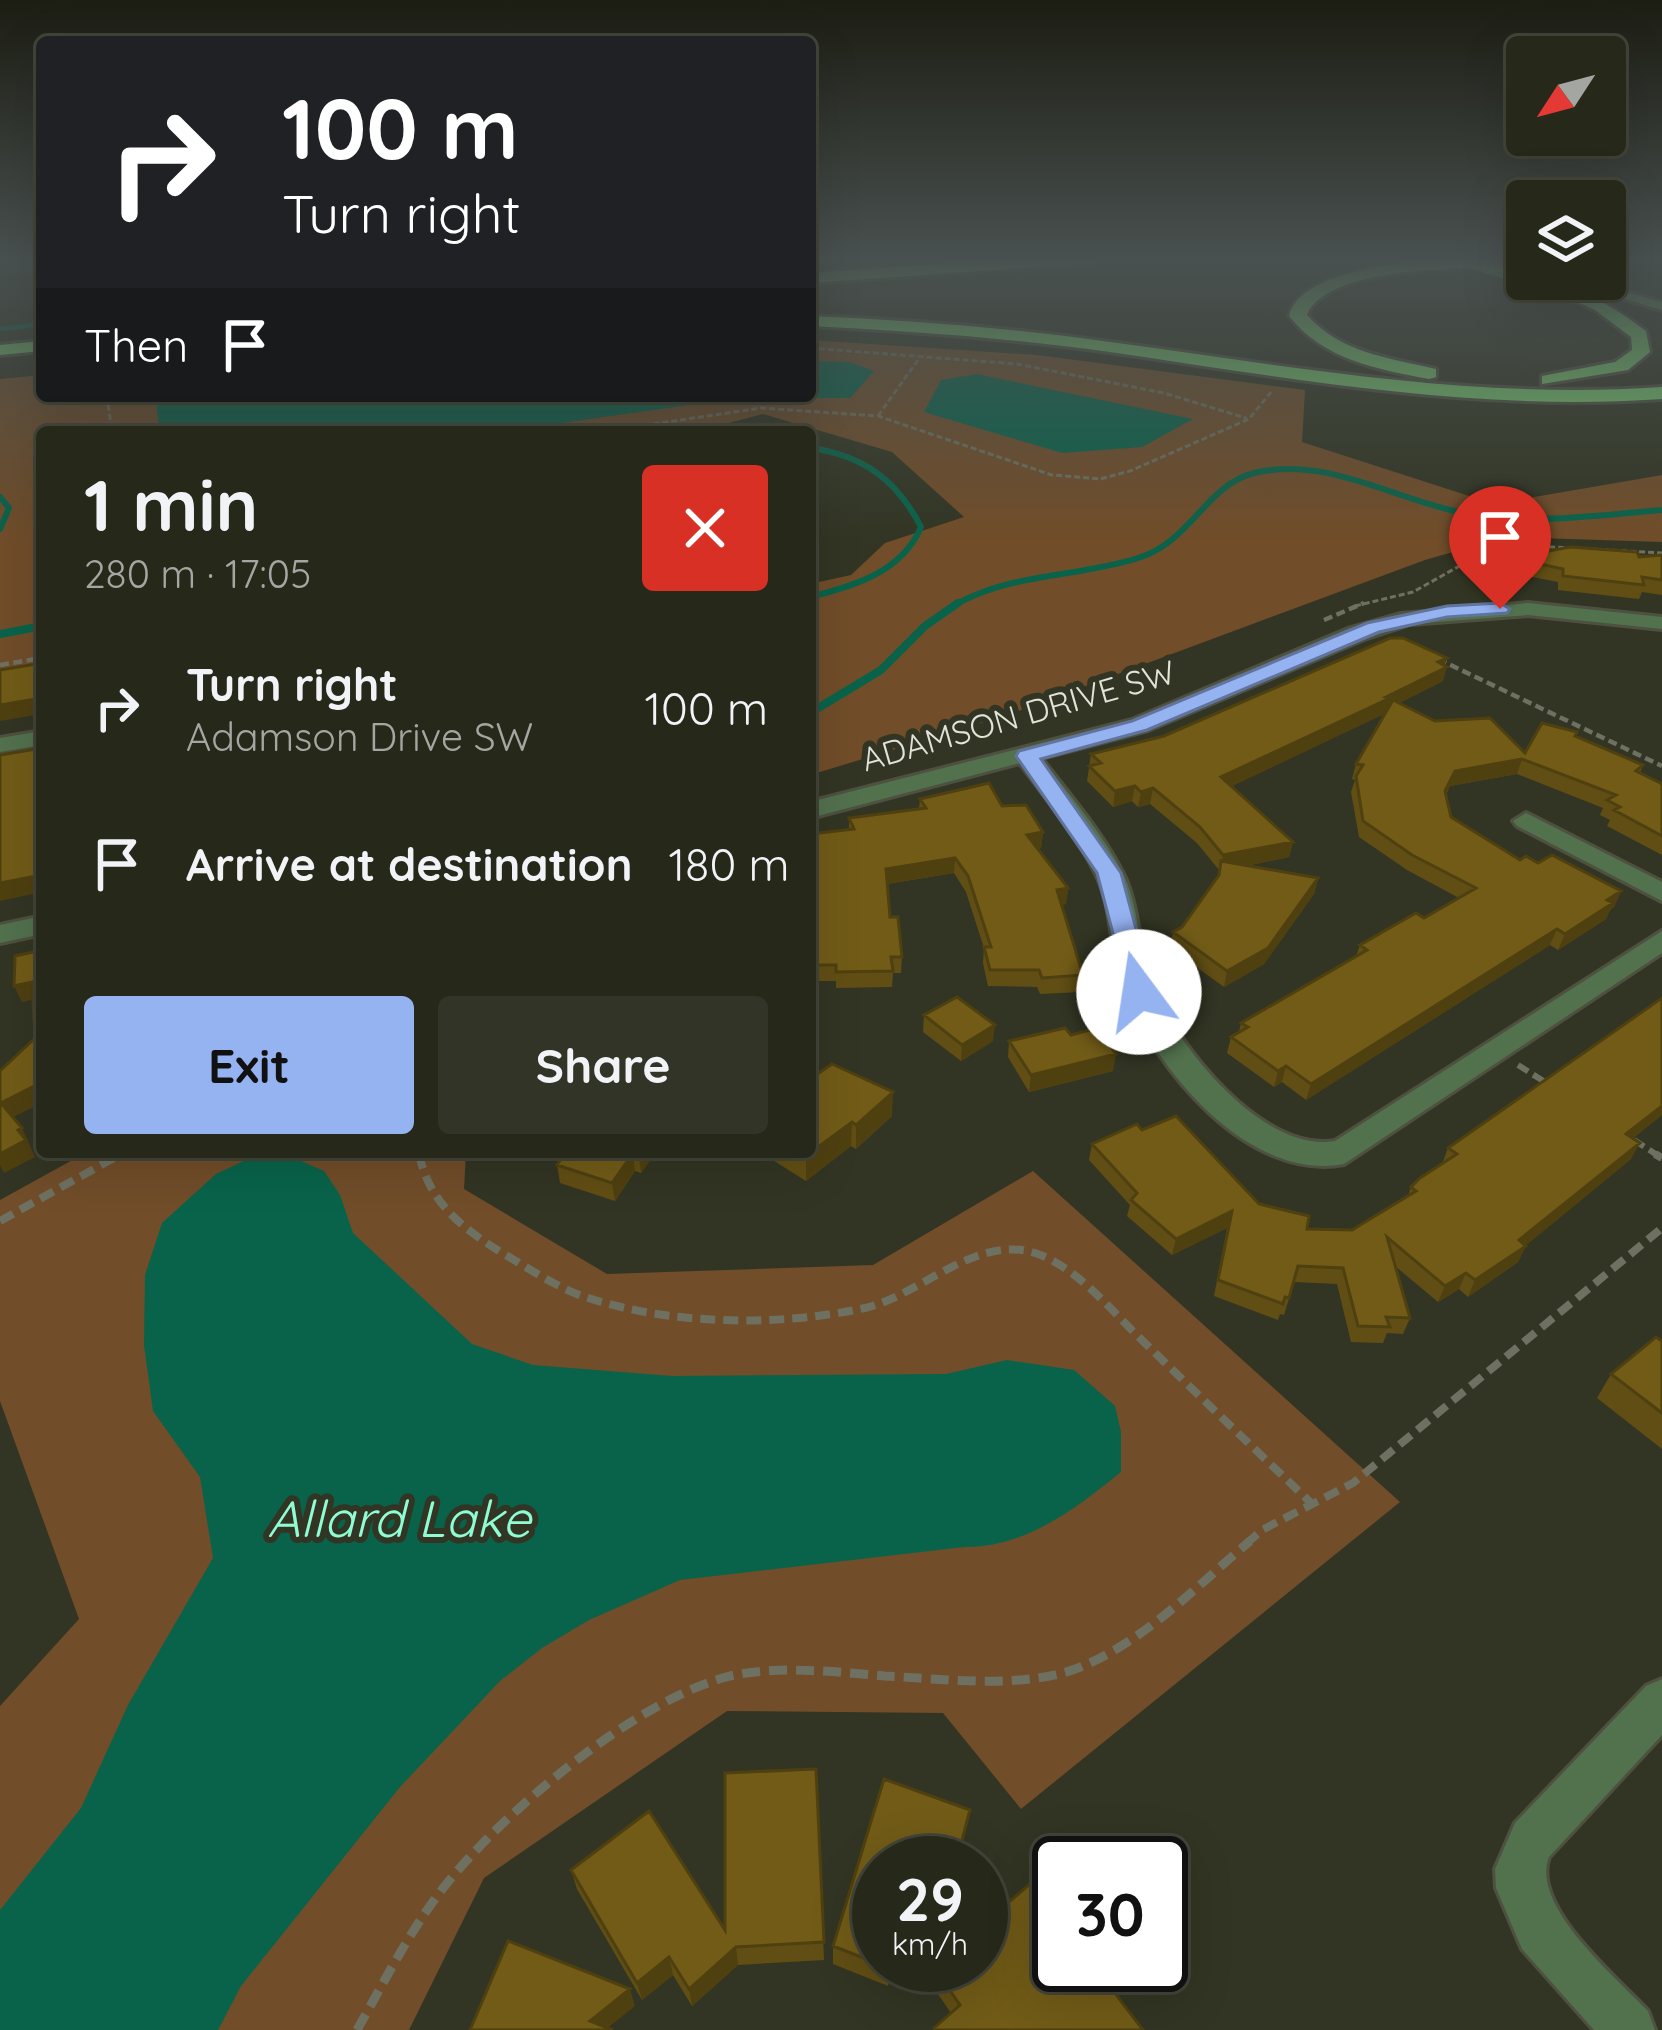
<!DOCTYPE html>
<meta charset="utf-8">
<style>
:root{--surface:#26281a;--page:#323427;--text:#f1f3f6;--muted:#a4a6a2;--line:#424439;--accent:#95b2f1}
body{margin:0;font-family:Quicksand,sans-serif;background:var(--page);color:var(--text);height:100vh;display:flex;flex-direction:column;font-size:45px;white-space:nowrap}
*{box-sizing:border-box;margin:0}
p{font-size:39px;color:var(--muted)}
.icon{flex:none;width:66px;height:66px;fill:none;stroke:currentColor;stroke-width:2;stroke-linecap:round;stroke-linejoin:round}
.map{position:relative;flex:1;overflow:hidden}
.sheet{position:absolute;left:36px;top:426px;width:780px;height:732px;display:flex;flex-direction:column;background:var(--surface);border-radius:12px;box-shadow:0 12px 48px #0002,0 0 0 3px var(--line)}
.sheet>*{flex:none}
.banner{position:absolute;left:36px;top:36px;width:780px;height:366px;border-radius:12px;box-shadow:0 12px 48px #0002,0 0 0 3px var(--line);background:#202124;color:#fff;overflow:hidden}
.needle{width:78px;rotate:234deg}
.buttons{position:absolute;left:1506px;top:36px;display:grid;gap:24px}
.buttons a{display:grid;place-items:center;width:120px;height:120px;border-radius:12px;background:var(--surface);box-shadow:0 12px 48px #0002,0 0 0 3px var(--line);font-size:60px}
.speed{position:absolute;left:852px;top:1836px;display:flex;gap:24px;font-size:60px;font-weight:700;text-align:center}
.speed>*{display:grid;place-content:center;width:156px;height:156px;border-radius:50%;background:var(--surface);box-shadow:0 12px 48px #0002,0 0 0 3px var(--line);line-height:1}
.speed small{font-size:30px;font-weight:400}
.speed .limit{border:6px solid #111;border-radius:18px;background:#fff;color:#111}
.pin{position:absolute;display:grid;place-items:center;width:102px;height:102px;color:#fff;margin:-123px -51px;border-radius:50% 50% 50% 0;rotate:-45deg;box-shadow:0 0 12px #0007}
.pin .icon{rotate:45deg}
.me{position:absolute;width:132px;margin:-66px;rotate:346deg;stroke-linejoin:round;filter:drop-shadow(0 0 9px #0008)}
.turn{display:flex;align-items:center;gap:42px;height:252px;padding:0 48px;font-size:54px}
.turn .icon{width:156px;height:156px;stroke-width:2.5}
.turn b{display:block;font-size:84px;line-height:102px}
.then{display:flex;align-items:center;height:114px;padding:0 48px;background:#0003;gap:24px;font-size:45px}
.round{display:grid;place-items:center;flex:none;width:126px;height:126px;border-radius:12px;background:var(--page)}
.headline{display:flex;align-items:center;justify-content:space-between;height:204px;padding:0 48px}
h1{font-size:72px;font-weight:700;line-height:90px}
.action{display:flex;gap:24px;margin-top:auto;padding:24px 48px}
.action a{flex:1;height:138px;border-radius:12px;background:var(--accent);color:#111;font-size:48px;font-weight:700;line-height:138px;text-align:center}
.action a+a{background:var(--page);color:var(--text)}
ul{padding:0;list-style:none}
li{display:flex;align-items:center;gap:36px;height:156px;padding:0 48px}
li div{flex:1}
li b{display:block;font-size:45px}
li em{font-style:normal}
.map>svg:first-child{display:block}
</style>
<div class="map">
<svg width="1662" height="2030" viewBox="0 0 1662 2030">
<rect width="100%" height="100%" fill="#323523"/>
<path fill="#714d29" d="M810,340L1037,355L1305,390L1302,442L1494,504L1662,475V542L1505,537L1425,560L1008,715L810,775V584L851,575L885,543L964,517L892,452L763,414L694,432H42V664L0,672V379L42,375V396H810Z
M87,1152H466L464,1189L607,1274L873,1265L1033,1171L1400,1502L1021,1809L943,1713L727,1711L484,1878L409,2030H0V1706L79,1619L0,1401V1200Z"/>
<path fill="#09634a" d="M810,361L849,362L874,371L850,398H739L498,432H159L156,396H810Z
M977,374L1193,419L1142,447L1062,453L924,412L941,380Z
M287,1155L324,1171L340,1195L353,1233L472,1344L533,1365L672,1376L946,1374L1007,1360L1074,1370L1115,1406L1121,1432V1472C1075,1509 1025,1548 964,1547L680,1580L589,1620L542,1648L500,1681L400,1787L241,1986L218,2030H0V1910L81,1808L128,1705L213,1558L200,1477L153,1411L144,1345L145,1275L162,1223L216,1174L248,1159Z"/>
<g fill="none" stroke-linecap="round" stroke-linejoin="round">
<path stroke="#09634a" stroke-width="4.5" d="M2,329L42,324"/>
<path stroke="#09634a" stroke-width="6" d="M810,448C863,455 897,480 921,527C902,572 854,586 810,597
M0,497L9,508L0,529
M953,606C1012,572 1075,578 1138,558C1191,542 1206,485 1254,473C1328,455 1398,502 1469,514C1533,525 1598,515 1662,510"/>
<path stroke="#09634a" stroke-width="8" d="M0,634L42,626
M810,713L881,670L925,626L958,603"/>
<g stroke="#4e5140" stroke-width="6">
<path id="minor" d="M1528,603L1662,617V629L1528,615L1410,624L1364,639L1148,730L1041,758C1070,796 1104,834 1125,878C1140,912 1138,950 1152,984C1176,1046 1264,1154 1335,1141L1662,931V953L1344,1164C1248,1182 1154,1068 1123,986C1110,951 1113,912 1098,878C1079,836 1047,800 1020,763L810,818V802L1132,720L1348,629L1401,614Z
M42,731V745L0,752V738Z
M1526,813L1662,882V901L1517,826L1513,821Z
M42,916V934L0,943V925Z
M1662,1679V1735L1549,1857C1530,1906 1616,1977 1648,2011L1655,2030H1594L1522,1949L1496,1888L1495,1869L1515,1823L1646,1686Z"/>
</g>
<g stroke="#4e5140" stroke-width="6">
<path id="secondary" d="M1508,258H1527V265L1510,261Z
M1557,279H1579L1662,302V310Z"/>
</g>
<g stroke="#4e5140" stroke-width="6">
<path id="motorway" d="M1026,258H1098L1090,263L810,283V273Z
M1527,258V267C1478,269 1328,263 1307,315C1341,353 1389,358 1436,369V377L1429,379C1377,369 1324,360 1289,316C1304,256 1477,258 1527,258Z
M1526,279C1568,279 1610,304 1646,331L1650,352L1628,370L1542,384V376L1615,362L1632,350L1631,337L1595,310Z
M810,316C910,320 1010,328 1110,342C1295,367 1474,400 1662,387V399C1474,412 1295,379 1110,352C1010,338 910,331 810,326Z
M42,341V351L0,355V345Z"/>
</g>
<path stroke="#6e7161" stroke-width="3" stroke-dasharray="6 3" stroke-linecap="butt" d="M810,348L1017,364L1164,393L1246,418
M107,396L112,432
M878,416L920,357
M600,432L761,408L878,416L1052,475L1100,479L1130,471L1249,419L1271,392
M1355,606L1413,592L1481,554L1516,545L1662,553"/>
<path stroke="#6e7161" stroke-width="4.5" stroke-dasharray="9 4.5" stroke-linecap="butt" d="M1324,620L1364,603
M1438,659L1662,766
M0,665L42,658"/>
<path stroke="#6e7161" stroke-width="6" stroke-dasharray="12 6" stroke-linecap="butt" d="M1518,1065L1548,1084
M1634,1140L1660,1157
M419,1152L420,1157
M116,1157L124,1152"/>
<path stroke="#6e7161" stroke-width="8" stroke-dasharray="15 8" stroke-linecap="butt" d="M419,1154C429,1203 463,1229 504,1254C530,1269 556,1287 585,1297C670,1325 777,1327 865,1308C919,1296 976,1234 1035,1253C1078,1267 1114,1314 1147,1345C1201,1398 1256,1450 1311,1503
M1655,1154L1662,1158
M0,1221L121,1154
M1246,1544L1262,1530L1353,1483L1662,1228"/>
<path stroke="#6e7161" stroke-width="9" stroke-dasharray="18 9" stroke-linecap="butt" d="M357,2030C388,1975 417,1916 459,1869C519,1800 641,1698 730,1676C779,1665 835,1672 885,1676C943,1679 1028,1690 1083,1666C1147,1639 1198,1585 1250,1541"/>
<use href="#minor" fill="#52714d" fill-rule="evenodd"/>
<use href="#secondary" fill="#61945a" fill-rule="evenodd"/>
<use href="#motorway" fill="#76c66c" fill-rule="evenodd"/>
<g stroke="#4e5140" stroke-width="21" stroke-linecap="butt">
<path id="motorway-bridge" d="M1468,258L1527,276"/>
</g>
<use href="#motorway-bridge" stroke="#76c66c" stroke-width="18"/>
</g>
<path fill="#614e14" d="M1662,555V595L1642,592L1639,599L1558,590V582L1507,572L1512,558Z
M1444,665L1443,681L1399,703L1435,721L1525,753L1575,736L1643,765L1640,773L1662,784V855L1607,826L1610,820L1600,815L1603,808L1517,774L1450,786L1446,795L1451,817L1520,860L1538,863L1621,891L1614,907L1610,910L1606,919L1558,950L1550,945L1306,1100L1282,1082L1274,1087L1227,1053L1231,1037L1239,1032L1241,1023L1356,956L1360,945L1424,918L1459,898L1407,870L1359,837L1351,792L1355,780L1352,779L1356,764L1384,714L1231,786L1293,842L1289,857L1246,866L1318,878L1314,894L1264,964L1224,987L1170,948L1173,932L1182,927L1217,878L1219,870L1197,843L1150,804L1138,807L1132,801L1113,807L1087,781L1091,754Z
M920,799L1002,806L1043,832L1041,848L1038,849L1068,888L1066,904L1061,905L1083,975L1081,992L1040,994L1037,987L988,986L983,963L984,948L966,892L954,873L887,884L890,917L902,957L901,973H893L892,987L836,988V981H816L813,904H810V834L849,830V818L919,809Z
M1662,998V1115L1633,1138L1631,1159L1526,1245L1518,1262L1468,1297L1459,1289L1438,1302L1395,1266L1410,1318L1403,1334L1387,1333L1383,1343L1351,1342L1337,1284L1294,1282L1284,1315L1280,1314L1278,1320L1214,1296L1227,1228L1172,1255L1127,1216L1130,1205L1089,1160L1092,1144L1142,1130L1259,1204L1307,1229L1352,1230L1408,1196L1411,1187L1442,1164L1448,1148Z
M924,1015L993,1041L961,1061L923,1032Z
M1071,1035L1113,1071L1029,1092L1008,1057L1009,1041Z
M810,1079L892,1116L856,1149L851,1146L806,1181L760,1152H810Z
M566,1152H656L641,1173L635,1171L615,1201L560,1183L557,1165Z
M1662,1341V1449L1597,1398L1611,1374Z
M816,1769L824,1960L738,1965L692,2006L673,1975L642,2000L577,1889L571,1870L725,1930Z
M884,1779L970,1810L958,1863H879V1965H894L888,1986L833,1964V1946Z
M918,1965H932L928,1979Z
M1100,1965L1098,1970L1143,2030H934L951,2013L931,1984L933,1966Z"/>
<path fill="#4f4010" d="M1447,658L1444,668L1447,667L1443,681L1387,709L1386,713L1218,793L1221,777L1386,697Z
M42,690V714L0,721V705Z
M1522,759L1517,774L1450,786L1440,806L1455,771Z
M1135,786L1132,801L1113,807L1115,791Z
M1153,788L1150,804L1138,807L1141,792Z
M1043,832L1041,848L1026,851L1027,835Z
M1293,842L1289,857L1220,871L1223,855Z
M955,858L954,873L885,884L886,869Z
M42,875V892L0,901V883Z
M1318,878L1314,894L1264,964L1224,987L1227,971Z
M1068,888L1066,904L1055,906L1057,890Z
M1621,891L1614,907L1610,910L1606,919L1558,950L1565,934Z
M1557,929L1550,945L1306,1100L1311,1084Z
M32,982L40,998L22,1002L14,986Z
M995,1025L993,1041L961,1061L962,1045Z
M1116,1054L1113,1071L1029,1092L1031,1075Z
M1286,1066L1282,1082L1274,1087L1278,1071Z
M42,1082V1103L9,1119L1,1103Z
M893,1092L892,1116L856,1149V1125Z
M1662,1106V1115L1617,1150L1626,1134Z
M852,1122L851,1146L806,1181V1156Z
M22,1128L35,1157L4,1173L0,1165V1154L18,1130Z
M1640,1143L1631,1159L1519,1251L1526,1246L1518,1262L1468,1297L1475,1280L1519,1240Z
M641,1152H656L641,1173L639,1155Z
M633,1153L635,1171L615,1201L612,1183Z
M1232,1211L1227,1228L1172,1255L1176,1239Z
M1466,1273L1459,1289L1438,1302L1445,1286Z
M736,1947L738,1965L692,2006L689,1989Z
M669,1957L673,1975L642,2000L637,1983Z
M630,1989L635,2006L605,2030L590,2021Z"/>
<path fill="#715b17" stroke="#4f4010" stroke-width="3" d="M1570,547L1637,552L1639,557L1662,555V580L1642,577L1644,585L1563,576V569L1512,558Z
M1390,638H1403L1447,658L1438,662L1447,667L1386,697L1390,698L1221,777L1293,842L1223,855L1200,827L1153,788L1141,792L1135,786L1115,791L1089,766L1101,763L1091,754L1164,736Z
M42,663V698L0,705V670Z
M1393,700L1435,721L1490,718L1525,753L1542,723L1577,732L1575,736L1643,765L1636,771L1662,784V836L1614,810L1620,807L1607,800L1616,795L1522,759L1455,771L1445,791L1451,817L1520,860L1526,856L1538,863L1552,855L1621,891L1607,900L1613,903L1565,934L1557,929L1311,1084L1286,1066L1278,1071L1231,1037L1248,1027L1241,1023L1367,950L1360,945L1386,930L1416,913L1424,918L1476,888L1412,855L1363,821L1356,776L1363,765L1356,764Z
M42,748V875L0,883V755Z
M989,783L1002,806L1026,805L1043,832L1027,835L1068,888L1057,890L1083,975L1042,978L1039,970H990L984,947H991L968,876L955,858L886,869L890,917H898L902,957H891L893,971L836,972V965H816L812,888H810V834L854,829L849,818L926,808L920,799Z
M1221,861L1318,878L1268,948L1227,971L1173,932L1182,927L1219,875Z
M42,950V1082L1,1103L22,1128L18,1130L26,1140L0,1154V1071L35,1038L32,982L14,986L15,956Z
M957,997L995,1025L962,1045L924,1015Z
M1662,998V1106L1626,1134L1640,1143L1519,1240L1526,1246L1475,1280L1466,1273L1445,1286L1387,1237L1410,1318L1386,1317L1390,1327L1358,1326L1343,1268L1298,1266L1289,1298L1285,1297L1283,1304L1218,1280L1232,1211L1176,1239L1131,1200L1137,1193L1092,1144L1137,1124L1142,1130L1176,1116L1259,1204L1309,1216L1307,1229L1352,1230L1416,1191L1411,1187L1420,1178L1457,1154L1448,1148Z
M1065,1028L1071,1035L1097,1028L1116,1054L1031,1075L1009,1041Z
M832,1064L893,1092L856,1125L852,1122L806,1156L798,1152H810V1079Z
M566,1152H641L639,1155L633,1153L612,1183L557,1165Z
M1656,1337L1662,1341V1413L1611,1374Z
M816,1769L824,1942L736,1947L689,1989L669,1957L637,1983L571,1870L649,1811L725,1930V1773Z
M884,1779L970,1810L956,1863H879V1964L833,1946Z
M1038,1877L1059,1906V1965H1097L1095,1967L1143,2030H935L934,2028L960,2005L933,1966L981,1965V1926Z
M508,1941L630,1989L590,2021L613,2030H470Z"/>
<linearGradient id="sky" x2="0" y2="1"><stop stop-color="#1c1d13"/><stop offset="0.48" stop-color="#495150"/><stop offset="1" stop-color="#495150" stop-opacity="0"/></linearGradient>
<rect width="1662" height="542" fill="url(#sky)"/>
<path fill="#95b2f1" stroke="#61749d" stroke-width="3" d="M1500,603L1510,609L1507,613L1447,617L1379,632L1147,730L1041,759L1121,873L1153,992L1139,1001L1130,998L1097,873L1016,756L1019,751L1132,721L1367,623L1447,606Z"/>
<g text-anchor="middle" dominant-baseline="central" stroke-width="12" stroke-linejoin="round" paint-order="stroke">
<g font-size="33" fill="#e2e4d9" stroke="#323523">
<text transform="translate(1018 715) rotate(-16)">ADAMSON DRIVE SW</text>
</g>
<g font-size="51" font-style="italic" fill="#8ffdd4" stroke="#323523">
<text x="399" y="1518">Allard Lake</text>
</g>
</g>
</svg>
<div class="buttons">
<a><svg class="needle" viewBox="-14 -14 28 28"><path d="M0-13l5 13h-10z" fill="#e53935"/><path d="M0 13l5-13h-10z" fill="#a4a6a2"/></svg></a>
<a><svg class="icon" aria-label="layers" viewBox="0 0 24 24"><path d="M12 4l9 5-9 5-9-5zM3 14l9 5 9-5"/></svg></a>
</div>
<div class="speed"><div>29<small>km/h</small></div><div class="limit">30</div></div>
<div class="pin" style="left:1500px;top:609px;background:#d93025"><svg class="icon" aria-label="arrive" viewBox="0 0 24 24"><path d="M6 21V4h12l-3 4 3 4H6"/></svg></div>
<svg class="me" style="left:1139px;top:992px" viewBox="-20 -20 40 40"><circle r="19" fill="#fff"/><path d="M0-13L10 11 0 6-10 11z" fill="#95b2f1"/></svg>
<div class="banner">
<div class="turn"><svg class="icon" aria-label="right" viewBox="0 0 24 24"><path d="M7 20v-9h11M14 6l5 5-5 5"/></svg><div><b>100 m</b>Turn right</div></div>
<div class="then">Then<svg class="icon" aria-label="arrive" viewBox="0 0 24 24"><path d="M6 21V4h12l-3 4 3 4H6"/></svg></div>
</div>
<section class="sheet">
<div class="headline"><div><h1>1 min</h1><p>280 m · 17:05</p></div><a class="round" style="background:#d93025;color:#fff"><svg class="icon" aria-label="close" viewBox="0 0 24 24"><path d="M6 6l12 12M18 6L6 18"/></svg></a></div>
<ul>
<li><svg class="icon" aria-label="right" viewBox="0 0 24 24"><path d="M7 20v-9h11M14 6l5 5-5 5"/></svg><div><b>Turn right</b><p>Adamson Drive SW</p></div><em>100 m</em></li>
<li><svg class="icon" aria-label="arrive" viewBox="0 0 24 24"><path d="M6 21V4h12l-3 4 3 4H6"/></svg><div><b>Arrive at destination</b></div><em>180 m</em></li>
</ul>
<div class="action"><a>Exit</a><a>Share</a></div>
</section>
</div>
